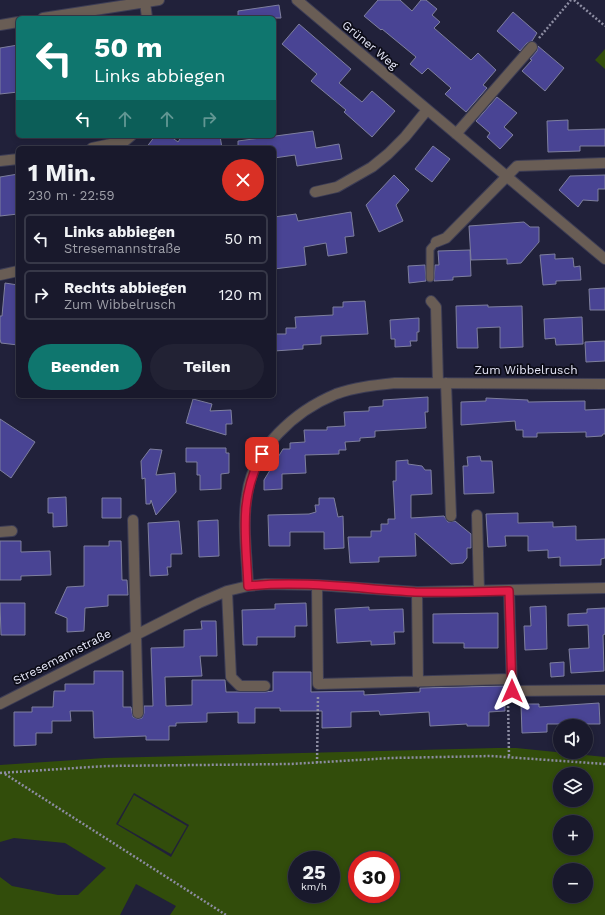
<!DOCTYPE html>
<html lang="de">
<meta charset="utf-8">
<style>
:root{--surface:#19192c;--page:#222234;--text:#f1f3f6;--muted:#9fa0a9;--line:#373848;--accent:#0f766e}
body{margin:0;font-family:"Work Sans",sans-serif;background:var(--page);color:var(--text);height:100vh;display:flex;flex-direction:column;font-size:15px;white-space:nowrap}
*{box-sizing:border-box;margin:0}
p{font-size:13px;color:var(--muted)}
.icon{flex:none;width:22px;height:22px;fill:none;stroke:currentColor;stroke-width:2;stroke-linecap:round;stroke-linejoin:round}
.map{position:relative;flex:1;overflow:hidden}
.sheet{position:absolute;left:16px;top:146px;width:260px;height:252px;display:flex;flex-direction:column;background:var(--surface);border-radius:6px;box-shadow:0 2px 6px #0003,0 0 0 1px var(--line)}
.sheet>*{flex:none}
.guide{position:absolute;left:16px;top:16px;width:260px;height:122px;border-radius:6px;box-shadow:0 2px 6px #0003,0 0 0 1px var(--line);background:#0f766e;color:#fff;overflow:hidden}
.tools{position:absolute;left:553px;top:719px;display:grid;gap:8px}
.tools a{display:grid;place-items:center;width:40px;height:40px;border-radius:50%;background:var(--surface);box-shadow:0 2px 6px #0003,0 0 0 1px var(--line);font-size:20px}
.speed{position:absolute;left:288px;top:851px;display:flex;gap:8px;font-size:20px;font-weight:700;text-align:center}
.speed>*{display:grid;place-content:center;width:52px;height:52px;border-radius:50%;background:var(--surface);box-shadow:0 2px 6px #0003,0 0 0 1px var(--line);line-height:1}
.speed small{font-size:10px;font-weight:400}
.speed .limit{border:6px solid #d22;background:#fff;color:#111}
.pin{position:absolute;display:grid;place-items:center;width:34px;height:34px;color:#fff;margin:-17px;border-radius:8px;box-shadow:0 2px 6px #0006}
.me{position:absolute;width:44px;margin:-22px;rotate:0deg;stroke-linejoin:round;filter:drop-shadow(0 0 3px #0008)}
.turn{display:flex;align-items:center;gap:14px;height:84px;padding:0 12px;font-size:18px}
.turn .icon{width:52px;height:52px;stroke-width:2.5}
.turn b{display:block;font-size:28px;line-height:34px}
.lanes{display:flex;align-items:center;height:38px;padding:0 12px;background:#0003;justify-content:center;gap:20px;direction:ltr}
.lanes .off{opacity:.35}
.round{display:grid;place-items:center;flex:none;width:42px;height:42px;border-radius:21px;background:var(--page)}
.headline{display:flex;align-items:center;justify-content:space-between;height:68px;padding:0 12px}
h1{font-size:24px;font-weight:700;line-height:30px}
.cta{display:flex;gap:8px;margin-top:auto;padding:8px 12px}
.cta a{flex:1;height:46px;border-radius:24px;background:var(--accent);color:#fff;font-size:16px;font-weight:700;line-height:46px;text-align:center}
.cta a+a{background:var(--page);color:var(--text)}
ul{padding:0;list-style:none}
li{display:flex;align-items:center;gap:12px;height:50px;margin:0 8px 6px;padding:0 4px;border:2px solid var(--line);border-radius:6px}
li div{flex:1}
li b{display:block;font-size:15px}
li em{font-style:normal}
.map>svg:first-child{display:block}
</style>
<div class="map">
<svg width="605" height="915" viewBox="0 0 605 915">
<rect width="100%" height="100%" fill="#21213a"/>
<path fill="#324d0b" fill-rule="evenodd" d="M605,49V69L595,60Z
M497,748H516L605,757V915H170L176,906L136,884L120,915H0V877L12,886L58,895H78L106,868L65,843L14,838L0,842V765L105,758ZM560,774H586V800H560ZM134,793L189,825L171,857L116,824ZM560,822H586V848H560ZM297,860H331V894H297ZM357,860H391V894H357ZM560,870H586V896H560Z
M134,795L187,826L171,854L118,824Z"/>
<path fill="#494494" stroke="#7e7f9e" d="M378,0H400L412,11L421,0H426L437,9L432,15L440,22L434,28L471,60L478,53L496,70L483,85L487,88L466,112L445,94L451,88L428,68L422,74L410,64L416,57L382,29L381,30L364,16Z
M279,5L281,18H238V11Z
M513,12L537,33L532,41L527,43L520,51L497,31Z
M299,24L351,69L339,83L362,102L372,91L395,111L372,137L344,112L346,110L311,81L317,74L282,44Z
M18,45V92L0,94V48Z
M538,46L564,68L545,91L522,71L532,60L530,59L537,51Z
M497,97L517,113L504,127L513,135L500,149L487,137L490,133L476,121Z
M568,120V130L605,129V146H580V151L548,152L547,121Z
M313,131L316,148L339,144L342,159L297,166L295,155L274,158V148H238V141Z
M155,136H170L178,142L182,136H220L222,148H146Z
M433,146L450,159L432,182L415,169Z
M18,174V214L0,216V177Z
M394,175L409,190L396,205L403,221L379,232L366,205Z
M605,175V189H598V201L583,200L578,207L559,190L570,176Z
M351,212L354,236L345,237L347,253L328,256L326,243L304,247L306,265L274,269V217L296,214L298,221Z
M524,222L530,227H539V242L521,263L507,264V259L471,260L469,226Z
M470,250L471,276L453,277V280L434,281L435,265H439L438,251Z
M555,254V259L573,258L574,267L580,266L581,280L556,281V284L543,285L540,255Z
M425,265L426,281L409,283L408,266Z
M5,283L18,285V345L1,343L0,339V316H2Z
M605,288V310H590L589,289Z
M365,301L368,334L321,336V344L303,345V349L274,351V334H286V328H296L295,317L333,315V307H343V302Z
M488,305V307L522,306L523,347L500,348V327L477,328L478,348H457L456,306Z
M582,317L583,344L556,345L555,338L545,339L544,319Z
M419,318V332H417V341H410L411,346L395,347V339H391L390,320Z
M605,341V361L586,362L585,342Z
M428,397V412H425L426,428L375,431V437L360,438V441L345,442L346,450H339V454L305,455L306,473L282,474V489L264,490V480L283,449H290V443L305,442L304,430H327V427L345,426L344,412L369,411V407L383,406V400Z
M486,398L528,400V402L585,401V410L605,409V434H603L602,436L586,437V432L537,433V437H523V430H516L515,421L461,425V402L486,401Z
M193,399L212,404L210,411L231,410L232,424H226V435L186,423Z
M0,419L35,442L11,478L0,470Z
M186,448H226V453H229V473L221,474V489L200,490V475H197V462H186Z
M150,449L162,450L156,475L175,473L176,492L156,515L151,500L150,504H146L145,478L142,479L141,461Z
M480,456L481,461H492L494,493L464,494L463,466H468L467,457Z
M408,460V464L422,466L425,470H431L432,494L411,495V518L444,516L448,522L455,521L471,534V548H467V558L463,563L451,564L415,533L416,556L379,557V562L350,563L348,537H371V531H381V524H388V519H395L393,481H396V461Z
M66,497L67,526L53,527V513H48V498Z
M102,498H121V518H102Z
M319,498H334L338,517L343,516L344,548L324,549V532H290V546H269L268,515L309,514L316,512L315,505H319Z
M518,513V523L553,522V527L576,526V540L605,539V558L601,559V565L560,566V557L548,558V550L528,551V536H505L506,546L488,547L486,514Z
M218,520L219,556L199,557L198,521Z
M179,521L182,554H171V567H167L168,575L150,576L148,523Z
M0,541H21V552L50,551L51,575L21,576V580H0Z
M109,541H121L122,580H127L128,595H108V606L85,608L84,631L67,632V618L55,613L67,587L84,586V546H109Z
M0,603H25V635H1Z
M306,603L307,626H295V637H257V645H243L242,610L275,609V604Z
M546,606L547,649L525,650L524,626H531L530,607Z
M369,607V610L403,609L404,632H394L395,644L371,645V641L337,643L335,609Z
M605,608V634L603,635L604,671L571,673L569,649L589,648L588,625L568,626V614L587,613V609Z
M498,613V648H464V643H433V614Z
M201,621H216L217,656H200L202,676L165,677L166,706L192,705V680H225L226,692H265L273,691V672H311V692L364,691V695L420,692V688L504,686L505,711L489,712V726H467V724L430,726L429,712L380,715L379,711L351,712V727L322,728V711H280V708H255V723H238V712L207,713V722L176,723V726H169V740H146V736L94,738L93,711H70L71,721H52V733H36V745L14,746V712H32V707H53L54,691H65V684H94V671H123V707H131L133,717L138,719L142,718L144,713V706H153L151,648L184,647V630L202,629Z
M564,662V676L551,677L550,663Z
M599,703L600,724H547V732L522,733L521,704H539V707Z"/>
<g fill="none" stroke-linecap="round" stroke-linejoin="round">
<g stroke="#3d3d55" stroke-width="9">
<path id="service" d="M430,278V249L436,242"/>
</g>
<g stroke="#3d3d55" stroke-width="12">
<path id="minor" d="M297,0L605,259
M145,2L147,18
M43,18L159,0
M0,25L18,22
M456,134L532,47
M92,148L125,141L131,136
M0,161L18,159
M315,192L337,187L372,167L388,154L405,137L427,110
M436,242L446,238L517,166L605,163
M0,275L18,271
M431,301L436,307L438,383
M446,383L451,516
M477,515L479,591
M133,520L138,713
M0,532L12,531
M317,585L318,684L512,679
M248,586C247,556 242,524 247,495C253,448 295,411 336,394C355,387 376,385 395,383L605,384
M227,591L231,677L240,686H265
M509,591L512,691L605,690
M417,592L418,682
M0,704L199,603L227,591L248,586L266,584L317,585L417,592L605,588"/>
</g>
<path stroke="#8d8da2" stroke-width="2.5" stroke-dasharray="2 2" stroke-linecap="butt" d="M574,0L605,26
M539,38L571,0
M508,702L509,757
M317,763L318,695
M0,773L106,766L291,764L391,758L491,756L605,764
M5,774L226,915"/>
<use href="#service" stroke="#695d55" stroke-width="7"/>
<use href="#minor" stroke="#695d55" stroke-width="10"/>
</g>
<g fill="none" stroke-linecap="round" stroke-linejoin="round">
<g stroke="#92132f" stroke-width="10">
<path id="route" d="M262,454C238,500 246,536 248,586C303,580 360,589 415,592C446,593 478,592 509,591L512,691"/>
</g>
<use href="#route" stroke="#e11d48" stroke-width="7"/>
</g>
<g text-anchor="middle" dominant-baseline="central" stroke-width="3.5" stroke-linejoin="round" paint-order="stroke">
<g font-size="12" fill="#e6e7f8" stroke="#0c0c17">
<text transform="translate(370 45) rotate(40)">Grüner Weg</text>
<text x="526" y="370">Zum Wibbelrusch</text>
<text transform="translate(62 657) rotate(-27)">Stresemannstraße</text>
</g>
</g>
</svg>
<div class="tools">
<a><svg class="icon" aria-label="sound" viewBox="0 0 24 24"><path d="M4 9h4l5-4v14l-5-4H4zM17 9q2 3 0 6"/></svg></a>
<a><svg class="icon" aria-label="layers" viewBox="0 0 24 24"><path d="M12 4l9 5-9 5-9-5zM3 14l9 5 9-5"/></svg></a>
<a>+</a>
<a>−</a>
</div>
<div class="speed"><div>25<small>km/h</small></div><div class="limit">30</div></div>
<div class="pin" style="left:262px;top:454px;background:#d93025"><svg class="icon" aria-label="arrive" viewBox="0 0 24 24"><path d="M6 21V4h12l-3 4 3 4H6"/></svg></div>
<svg class="me" style="left:512px;top:691px" viewBox="-20 -20 40 40"><path d="M0-17L14 15 0 8-14 15z" fill="#e11d48" stroke="#fff" stroke-width="4"/></svg>
<div class="guide">
<div class="turn"><svg class="icon" aria-label="left" viewBox="0 0 24 24"><path d="M17 20v-9H6M10 6l-5 5 5 5"/></svg><div><b>50 m</b>Links abbiegen</div></div>
<div class="lanes"><svg class="icon" aria-label="left" viewBox="0 0 24 24"><path d="M17 20v-9H6M10 6l-5 5 5 5"/></svg><svg class="icon off" aria-label="ahead" viewBox="0 0 24 24"><path d="M12 20V5M6 11l6-6 6 6"/></svg><svg class="icon off" aria-label="ahead" viewBox="0 0 24 24"><path d="M12 20V5M6 11l6-6 6 6"/></svg><svg class="icon off" aria-label="right" viewBox="0 0 24 24"><path d="M7 20v-9h11M14 6l5 5-5 5"/></svg></div>
</div>
<section class="sheet">
<div class="headline"><div><h1>1 Min.</h1><p>230 m · 22:59</p></div><a class="round" style="background:#d93025;color:#fff"><svg class="icon" aria-label="close" viewBox="0 0 24 24"><path d="M6 6l12 12M18 6L6 18"/></svg></a></div>
<ul>
<li><svg class="icon" aria-label="left" viewBox="0 0 24 24"><path d="M17 20v-9H6M10 6l-5 5 5 5"/></svg><div><b>Links abbiegen</b><p>Stresemannstraße</p></div><em>50 m</em></li>
<li><svg class="icon" aria-label="right" viewBox="0 0 24 24"><path d="M7 20v-9h11M14 6l5 5-5 5"/></svg><div><b>Rechts abbiegen</b><p>Zum Wibbelrusch</p></div><em>120 m</em></li>
</ul>
<div class="cta"><a>Beenden</a><a>Teilen</a></div>
</section>
</div>
